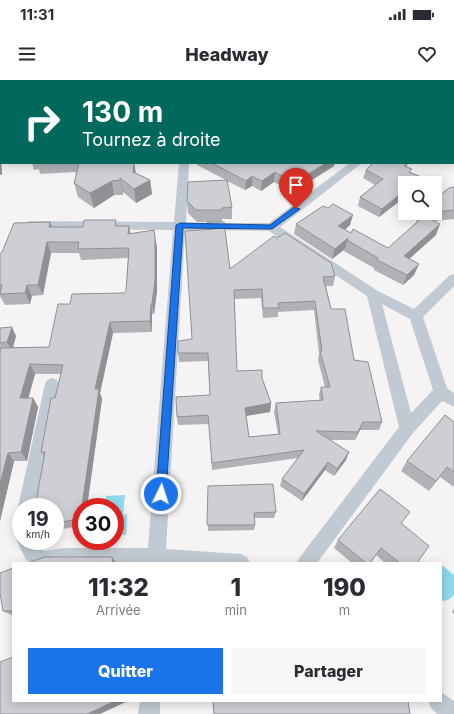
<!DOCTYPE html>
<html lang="fr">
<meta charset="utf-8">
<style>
:root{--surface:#fff;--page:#f7f7f7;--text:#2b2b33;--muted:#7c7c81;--accent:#1a73e8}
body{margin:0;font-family:Inter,sans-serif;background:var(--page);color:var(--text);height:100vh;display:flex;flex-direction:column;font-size:15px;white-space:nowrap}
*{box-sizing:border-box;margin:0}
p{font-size:13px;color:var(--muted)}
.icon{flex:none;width:22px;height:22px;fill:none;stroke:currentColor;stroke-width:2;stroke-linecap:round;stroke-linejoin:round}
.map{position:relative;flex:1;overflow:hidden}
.details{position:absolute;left:12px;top:482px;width:430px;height:140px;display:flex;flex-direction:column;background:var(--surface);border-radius:0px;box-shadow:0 2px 10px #0003}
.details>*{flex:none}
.guide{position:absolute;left:0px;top:0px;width:454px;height:84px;box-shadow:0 2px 10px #0003;background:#00695c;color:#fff;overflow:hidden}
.controls{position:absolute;left:398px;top:96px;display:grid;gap:8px}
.controls a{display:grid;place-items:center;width:44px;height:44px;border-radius:0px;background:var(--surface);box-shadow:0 2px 10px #0003;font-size:20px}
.speed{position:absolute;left:12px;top:418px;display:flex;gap:8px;font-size:20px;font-weight:700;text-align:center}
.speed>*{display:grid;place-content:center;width:52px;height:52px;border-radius:50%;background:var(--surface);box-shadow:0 2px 10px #0003;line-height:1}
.speed small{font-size:10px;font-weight:400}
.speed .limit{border:6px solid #d22;background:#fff;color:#111}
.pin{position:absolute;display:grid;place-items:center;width:34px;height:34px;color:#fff;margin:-41px -17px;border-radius:50% 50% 50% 0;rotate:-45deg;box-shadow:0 0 4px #0007}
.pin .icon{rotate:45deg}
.me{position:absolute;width:44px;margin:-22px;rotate:4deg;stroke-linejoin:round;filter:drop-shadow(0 0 3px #0008)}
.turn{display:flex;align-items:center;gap:14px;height:84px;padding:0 16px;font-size:18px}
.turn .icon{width:52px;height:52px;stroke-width:2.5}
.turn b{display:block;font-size:28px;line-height:34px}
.eta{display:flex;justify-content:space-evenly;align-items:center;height:68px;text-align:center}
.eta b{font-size:24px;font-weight:800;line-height:28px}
.action{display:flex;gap:8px;margin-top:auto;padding:8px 16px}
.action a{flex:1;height:46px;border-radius:0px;background:var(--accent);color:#fff;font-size:16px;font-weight:800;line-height:46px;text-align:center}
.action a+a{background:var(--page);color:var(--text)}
.status{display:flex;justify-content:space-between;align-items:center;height:28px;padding:0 20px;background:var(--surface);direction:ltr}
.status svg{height:11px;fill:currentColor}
header{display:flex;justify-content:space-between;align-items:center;height:52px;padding:0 16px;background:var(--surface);font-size:18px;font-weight:800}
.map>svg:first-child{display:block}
</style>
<div class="status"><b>11:31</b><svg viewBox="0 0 49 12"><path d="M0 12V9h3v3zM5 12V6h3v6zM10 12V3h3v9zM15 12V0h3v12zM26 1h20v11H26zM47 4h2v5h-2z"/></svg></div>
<header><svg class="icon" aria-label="menu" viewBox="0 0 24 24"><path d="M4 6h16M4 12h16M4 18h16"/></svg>Headway<svg class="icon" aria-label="heart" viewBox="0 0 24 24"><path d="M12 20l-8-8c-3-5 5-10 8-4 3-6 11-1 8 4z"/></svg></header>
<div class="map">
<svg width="454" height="634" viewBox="0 0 454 634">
<rect width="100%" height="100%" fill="#f5f3f3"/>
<path fill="#90daee" d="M125,415L123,434L127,435L126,455L115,454V427H105L106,416Z
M443,486L454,495V515C450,519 447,522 441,520V487Z"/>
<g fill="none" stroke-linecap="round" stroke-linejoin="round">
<path fill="#c1cad2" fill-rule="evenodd" d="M398,0H404V1H398Z"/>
<path fill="#c1cad2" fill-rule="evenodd" d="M453,62H454V68H453Z
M179,83H189L186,143H269L350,83H362L280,147L378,211L414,229L450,195L454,194V206L423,237L447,308L454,313V327L442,321L413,353L317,483H297L300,477L399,347L367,216L269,151L185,150L166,469L241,474L247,477L250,483H31L26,480L17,461L21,454V461H35L38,468L45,471L63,468H148L173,150L30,149L24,145L30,141L174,142ZM382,224L410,239L433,310L411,333Z
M52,298L57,300L59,304L36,427H21V433L18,427L45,304L47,300Z
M441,612L454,621V634H437L431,628L428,621H441Z
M140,621H160V634H138Z"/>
</g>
<path fill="#b0b2b7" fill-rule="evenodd" d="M175,0H301L303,1H175Z
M0,14H1V79L2,94L0,95Z
M32,83H134L136,93L150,100L152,114L136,123L123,112V115H114L94,128L78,117L74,103L77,92L40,94L39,89L34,90Z
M197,83H335L334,86L293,112L274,102L261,111L252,106L245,110L227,101L232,127V139H222V142H197L188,133L187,121L226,100L197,85Z
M408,83L407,87L411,93L421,97L419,103H405V117L379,137L358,126L360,117L375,105L363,98L366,90Z
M454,107V139L434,141L436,155L409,179L419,184L414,195L403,205L374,190V188L344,171L345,169L332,179L294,154L296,144L350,145L345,150L351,153L388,168L417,142H416L419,133H435V119Z
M50,142L52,147L117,146L131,153L155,157L157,168V211L154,234H152V252L113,253L100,313L102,319L87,427H81V446L56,450H55V427L44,377L41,372L61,294H35L28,318H33L38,327L27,381H14L0,441V248L16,256L13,267H49L70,224L124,213L126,211L128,178L81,180L79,173H51L43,215L32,216L30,224L5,225L0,216V174Z
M207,142H224L230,189L335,196L333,206H326L331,229L382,342L379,350H360L355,360H329L349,372L346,380L334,396L325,390L302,421L280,406L282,399L298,378L212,390L209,344L178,345L177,337L210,315L208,281L179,282L178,273L192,259L207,150ZM261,218L263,238L278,237V232L314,230L319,274L318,280L325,307H321L319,315L320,321L276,323L274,332L278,354L249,357L246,336L270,332L271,323L262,298L237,291L234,219Z
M454,342V407L440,397L429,411L401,391L407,381Z
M208,406L276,432L274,438H255V445L254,450L208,451Z
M401,443L417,483H385L376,475L370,483H352L334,468L338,460Z
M13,488V536L3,531Z
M454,528V534L452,532Z"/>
<path fill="#909195" d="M0,77L1,79L2,94L0,95Z
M134,83L136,95L133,92Z
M326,83H335L334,86L293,112L294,103Z
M275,92L274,102L261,111L262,101Z
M252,96V106L245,110L246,101Z
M421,97L419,103H414Z
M120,98L123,112V115L120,100Z
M150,100L152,114L136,123L134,109Z
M112,101L114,115L94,128L90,113Z
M405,110V117L379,137L382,129Z
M353,135L350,145L336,157L338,146Z
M50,142L54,153L49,147Z
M440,144L436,155L400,187L404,176Z
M129,146L131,157L128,154Z
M155,157L157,168V211L154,234L152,224Z
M348,158L347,160L345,169L332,179L335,169Z
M47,162L51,173L43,215L38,205Z
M419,184L414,195L403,205L407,195Z
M27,205L32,216L30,224L25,213Z
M151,224L152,234V252L150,241Z
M110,242L113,253L100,313L102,319L87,427H81L95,309Z
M12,247L16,256L12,271L7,262Z
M30,284L35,294L26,327L20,318Z
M33,318L38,327L27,381L21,372Z
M271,323L270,332L245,336V328Z
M363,342L360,350L355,360L358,352Z
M349,372L346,380L334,396L337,389Z
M8,373L14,381L0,441V404Z
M328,382L325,390L302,421L304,414Z
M112,477L116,483H113Z
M115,621H128L100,634H87Z"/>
<path fill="#cdcfd5" stroke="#909195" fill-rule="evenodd" d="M186,0H301L303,1H188Z
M0,14H1V65H0Z
M79,83H134L133,92L150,100L134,109L120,98V100L112,101L90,113L74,103Z
M212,83H326L294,103L275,92L262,101L252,96L246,101Z
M373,83H408L404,86L412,89L409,92L421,97L414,103H405V110L382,129L360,117L383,99L366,90Z
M227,100L232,127L222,128V130H196L187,121L188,102Z
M454,107V130L435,132V119L449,108Z
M333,124L353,135L338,146L351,153L353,149L388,168L424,136L440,144L404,176L419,184L407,195L377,180L378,178L347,160L348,158L335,169L296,144L323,126L328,128Z
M84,140H116L115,146H129L128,154L154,150L155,157V200L152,224H151L150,241L110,242L95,309H99L80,439L55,443V427H35L45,372H41L51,318H55L63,285L30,284L20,318H33L21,372L8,373L0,404V272L1,268L49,267L58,224H70L72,214L124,213L126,211L129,168L78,169L79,162H47L38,205H27L25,213L0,214L2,205H0V174L2,172L14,143L50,142L49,147H83Z
M207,142H224L230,189L274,156L277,158L285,153L331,183L335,196L323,197L331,229H345L354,280L368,282L382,342H363L358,352L316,351L349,372L337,389L328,382L304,414L282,399L304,370L212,383L208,335L177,337L176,317L210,315L208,273H178V261L192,259L185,151L215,149ZM262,209L263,228H279L278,223L315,221L322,271H320L330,307H321L323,320L276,323L280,354L249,357L245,328L271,323L262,298V290L237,291L234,210Z
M12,247L7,262L0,263V248Z
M445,335L454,342V392L447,387L436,401L407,381Z
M273,404L276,432L254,433L255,445H207L208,406Z
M380,409L410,432L401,443L429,466L417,483H400L381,468L370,483H366L338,460Z
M44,477H112L113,483H28Z
M13,488V531H3L0,513V493Z
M13,577V621H115L87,634H0V582Z
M213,621H408L410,634H214Z"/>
<path fill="#1a73e8" stroke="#114b97" d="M294,127L300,129L272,149L183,148L166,414L164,417L161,418L157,417L156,414L176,145L180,143L270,145Z"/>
</svg>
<div class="controls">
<a><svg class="icon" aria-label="search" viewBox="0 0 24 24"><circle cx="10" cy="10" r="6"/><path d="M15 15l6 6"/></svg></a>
</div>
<div class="speed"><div>19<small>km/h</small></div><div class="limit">30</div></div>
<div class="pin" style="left:296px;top:129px;background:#d93025"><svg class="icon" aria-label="arrive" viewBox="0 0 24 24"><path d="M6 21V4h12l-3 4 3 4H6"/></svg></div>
<svg class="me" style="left:161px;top:414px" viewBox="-20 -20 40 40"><circle r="17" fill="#1a73e8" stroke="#fff" stroke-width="3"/><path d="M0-11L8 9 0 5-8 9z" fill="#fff"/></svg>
<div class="guide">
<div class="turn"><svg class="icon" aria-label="right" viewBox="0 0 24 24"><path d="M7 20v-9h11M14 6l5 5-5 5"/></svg><div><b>130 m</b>Tournez à droite</div></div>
</div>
<section class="details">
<div class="eta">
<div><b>11:32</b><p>Arrivée</p></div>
<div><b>1</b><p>min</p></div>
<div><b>190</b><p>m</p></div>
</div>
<div class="action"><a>Quitter</a><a>Partager</a></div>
</section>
</div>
